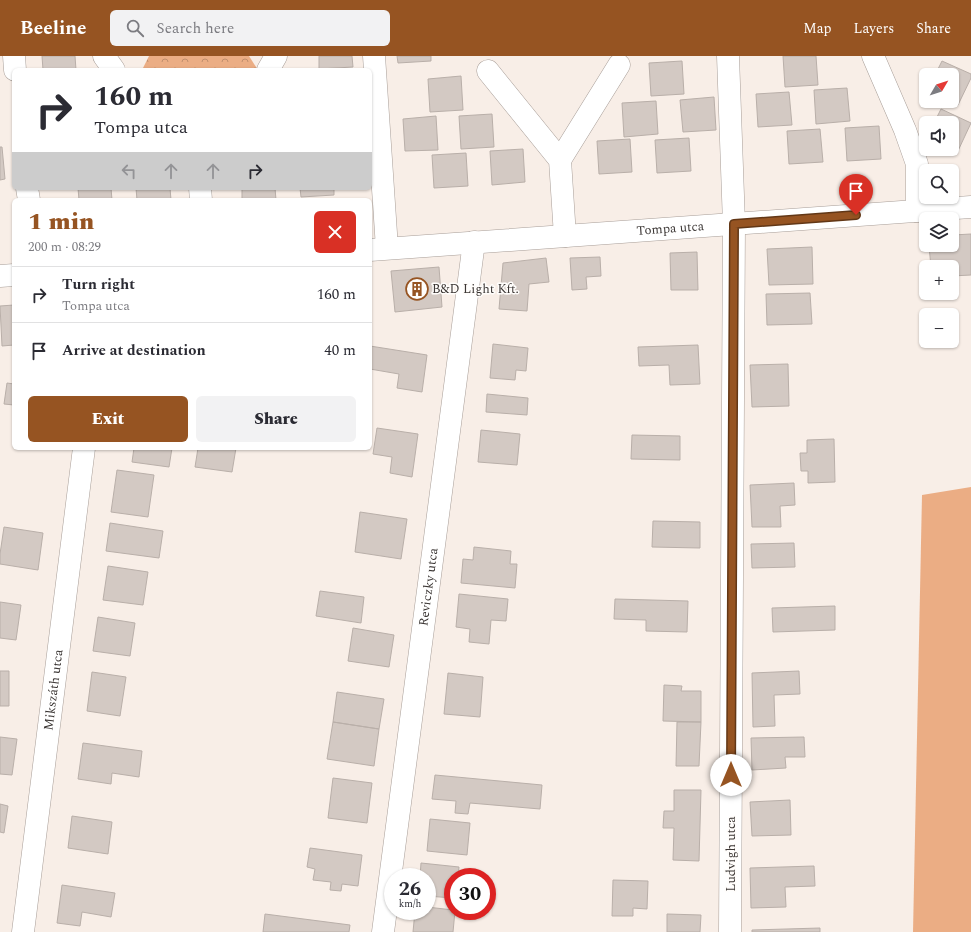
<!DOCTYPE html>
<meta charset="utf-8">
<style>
:root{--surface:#fff;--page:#f2f2f3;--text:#2b2b33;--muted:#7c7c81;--line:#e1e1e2;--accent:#965422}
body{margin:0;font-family:Spectral,serif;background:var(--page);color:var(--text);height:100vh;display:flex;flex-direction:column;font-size:15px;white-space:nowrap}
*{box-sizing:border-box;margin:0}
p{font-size:13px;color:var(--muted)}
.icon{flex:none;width:22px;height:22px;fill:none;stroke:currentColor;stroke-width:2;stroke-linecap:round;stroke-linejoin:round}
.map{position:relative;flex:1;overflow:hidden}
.panel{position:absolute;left:12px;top:142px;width:360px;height:252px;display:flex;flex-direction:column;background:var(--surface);border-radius:6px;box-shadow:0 1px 3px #0004}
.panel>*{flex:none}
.guide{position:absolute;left:12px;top:12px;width:360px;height:122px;border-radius:6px;box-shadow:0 1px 3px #0004;background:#fff;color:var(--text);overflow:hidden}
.needle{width:26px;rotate:51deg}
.fabs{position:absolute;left:919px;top:12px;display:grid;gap:8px}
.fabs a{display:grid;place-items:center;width:40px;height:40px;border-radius:6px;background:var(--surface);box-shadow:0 1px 3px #0004;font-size:20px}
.speed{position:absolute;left:384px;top:812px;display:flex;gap:8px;font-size:20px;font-weight:700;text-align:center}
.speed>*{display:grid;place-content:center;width:52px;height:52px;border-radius:50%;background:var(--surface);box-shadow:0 1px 3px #0004;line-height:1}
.speed small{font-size:10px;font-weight:400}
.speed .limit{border:6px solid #d22;background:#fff;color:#111}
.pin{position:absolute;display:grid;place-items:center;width:34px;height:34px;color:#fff;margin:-41px -17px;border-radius:50% 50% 50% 0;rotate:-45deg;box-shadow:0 0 4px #0007}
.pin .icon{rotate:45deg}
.me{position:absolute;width:44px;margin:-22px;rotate:0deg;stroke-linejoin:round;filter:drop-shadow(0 0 3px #0008)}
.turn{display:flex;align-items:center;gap:14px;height:84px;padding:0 16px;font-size:18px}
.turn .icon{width:52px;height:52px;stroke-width:2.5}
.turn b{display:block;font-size:28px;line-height:34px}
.lanes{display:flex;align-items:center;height:38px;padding:0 16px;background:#0003;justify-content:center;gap:20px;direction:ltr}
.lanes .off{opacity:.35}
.round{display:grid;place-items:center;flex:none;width:42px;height:42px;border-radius:6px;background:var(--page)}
.summary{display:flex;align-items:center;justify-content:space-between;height:68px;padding:0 16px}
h1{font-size:24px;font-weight:800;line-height:30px;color:var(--accent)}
.cta{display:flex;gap:8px;margin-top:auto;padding:8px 16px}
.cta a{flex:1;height:46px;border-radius:6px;background:var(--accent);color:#fff;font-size:16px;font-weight:800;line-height:46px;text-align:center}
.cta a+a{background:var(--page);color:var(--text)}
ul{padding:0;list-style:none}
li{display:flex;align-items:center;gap:12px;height:56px;padding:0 16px;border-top:1px solid var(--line)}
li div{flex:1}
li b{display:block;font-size:15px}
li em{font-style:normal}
header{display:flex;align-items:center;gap:24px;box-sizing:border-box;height:56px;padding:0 20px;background:var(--accent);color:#fff}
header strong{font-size:19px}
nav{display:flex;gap:22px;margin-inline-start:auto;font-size:14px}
.search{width:280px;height:36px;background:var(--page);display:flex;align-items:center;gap:10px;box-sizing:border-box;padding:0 14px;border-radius:6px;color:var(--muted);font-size:15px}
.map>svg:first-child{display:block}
</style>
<header>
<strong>Beeline</strong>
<div class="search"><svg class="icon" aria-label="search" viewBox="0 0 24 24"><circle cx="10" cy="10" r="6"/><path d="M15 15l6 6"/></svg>Search here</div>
<nav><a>Map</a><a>Layers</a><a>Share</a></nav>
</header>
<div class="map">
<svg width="971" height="876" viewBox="0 0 971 876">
<defs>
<pattern id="park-crowns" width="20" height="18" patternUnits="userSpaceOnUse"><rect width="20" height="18" fill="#ebad84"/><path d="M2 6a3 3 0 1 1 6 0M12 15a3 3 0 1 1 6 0" fill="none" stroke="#c08e6d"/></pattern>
</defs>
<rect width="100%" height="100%" fill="#f8eee7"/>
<path fill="#ebad84" d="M971,431V876H913L922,439Z"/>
<path fill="url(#park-crowns)" d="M149,0H249L258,14H142Z"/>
<path fill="#d3c9c3" stroke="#b9afa9" d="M42,0H75L76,14H43Z
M319,0H352L353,11L319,13Z
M397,0H431V5L398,7Z
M783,0H816L818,29L785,31Z
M682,5L684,38L651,40L649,7Z
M942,5L971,18V22L958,49L949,45H952V19H935Z
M461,20L463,54L430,56L428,23Z
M847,32L850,65L816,68L814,34Z
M789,36L792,69L758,71L756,38Z
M714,41L716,74L683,76L680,44Z
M656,45L658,78L624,81L622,47Z
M941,53L971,67L957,97L948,93H952V67H934Z
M492,58L494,91L461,93L459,60Z
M436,60L438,94L405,95L403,63Z
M879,70L881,103L847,105L845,72Z
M820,73L823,106L789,108L787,75Z
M689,82L691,115L657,117L655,84Z
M630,83L632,116L599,118L597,85Z
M0,91H2L5,123L0,124Z
M523,93L525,126L492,129L490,95Z
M466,97L468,130L434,132L432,99Z
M78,132H111L112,144H79Z
M136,132H170L171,144H137Z
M242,132H275L276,144H242Z
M300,132H334V139L301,141Z
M971,178V219L952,220V211H931L929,190L952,189V188H954L953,179Z
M812,191L813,228L769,229L767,193Z
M697,196L698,234H671L670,197Z
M600,201L601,220L586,221L587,233L572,234L570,202Z
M546,202L549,226L529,228L527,255L499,253L503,207Z
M439,211L442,251L395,256L391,215Z
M810,237L812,268L767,269L766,238Z
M14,249V289L2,290L0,250Z
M493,288L528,292L526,315L516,314L515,324L490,322Z
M698,289L700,328L670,329L669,309L639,310L638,291Z
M370,290L427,299L422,336L397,332L399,318L370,313Z
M788,308L789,350L752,351L750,309Z
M7,327L14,328V349L4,348Z
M487,338L528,342L527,359L486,356Z
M377,372L418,378L412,421L390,417L392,401L373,398Z
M481,374L520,378L517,409L478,406Z
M632,379L680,380V404L631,403Z
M834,383L835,426L808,427V415H801L800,397H807V384Z
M134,392H172L169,411L132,406Z
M198,392H236L232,416L195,411Z
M117,414L154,419L148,461L111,456Z
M794,427L795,449L780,450L781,471H752L750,429Z
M360,456L407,463L401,503L355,496Z
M653,465L700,466V492L652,491Z
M110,467L163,475L159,502L106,495Z
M4,471L43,477L38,514L0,508V498Z
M794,487L795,511L752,512L751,488Z
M474,491L511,495L510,508H517L515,532L461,527L463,503L473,504Z
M108,510L148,516L143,549L103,544Z
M320,535L364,541L361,567L316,560Z
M459,538L508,543L506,565L491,564L489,588L469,586L470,573L456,571Z
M615,543L688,545L687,576L646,575V564L614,563Z
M0,546L21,549L16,584L0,582Z
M835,550V574L773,576L772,552Z
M98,561L135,567L130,600L93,595Z
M353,572L394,579L389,611L348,605Z
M0,615H9V650H0Z
M799,615L800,638L774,639L775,670L753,671L752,617Z
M92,616L126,621L120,660L87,655Z
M448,617L483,621L480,661L444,658Z
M664,629L682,630L681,635H701V666L663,665Z
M337,636L384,643L379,673L333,666Z
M333,666L379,673L374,710L327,703Z
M677,666H701L699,710H676Z
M0,681L17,683L12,719L0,718Z
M804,681L805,701H785L786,712L752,714L751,682Z
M83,687L142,695L139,721L112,717L111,728L78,723Z
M435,719L542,729L540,753L470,747L468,758L455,757L456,745L432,743Z
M333,722L372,727L367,767L328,762Z
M674,734H701L699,805L673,804L674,772H663L664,755H674Z
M790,744L791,779L752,780L750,746Z
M0,748L8,750L4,777L0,776Z
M72,760L112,766L108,798L68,792Z
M430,763L470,767L467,799L427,795Z
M310,792L362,799L358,830L342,828L341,835L330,834L331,826L313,824L315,813L307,811Z
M421,807L459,811L458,821H453V842L427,840V821H420Z
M814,810L815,830L785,831L786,851L751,852L750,812Z
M613,824L648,825L647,853L633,852V860H612Z
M62,829L115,837L111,861L82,856L80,870L57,867Z
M427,851L453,854V855H455L453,876H413L415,855H427Z
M265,858L350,869L349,876H263Z
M667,858L701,859L700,876H667Z
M820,872V876H752V874Z"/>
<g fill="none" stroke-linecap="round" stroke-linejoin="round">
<g stroke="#a89e98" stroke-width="23">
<g id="minor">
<path d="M14,0L15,14"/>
<path d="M104,0L114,14"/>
<path d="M374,0L387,192"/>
<path d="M728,0L734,168L730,876"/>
<path d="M873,0L905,74L917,108V155"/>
<path d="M268,14L276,0"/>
<path d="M488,15L560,104L565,180"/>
<path d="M560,104L619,9"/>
<path d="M27,132L29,144"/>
<path d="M200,132L201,144"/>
<path id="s1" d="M370,194L971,151"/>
<path d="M0,220L14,219"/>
<path id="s2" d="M23,876L84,392"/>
<path id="s3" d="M383,876L474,186"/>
</g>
</g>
<use href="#minor" stroke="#fff" stroke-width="22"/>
</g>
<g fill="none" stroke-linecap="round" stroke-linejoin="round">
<g stroke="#623716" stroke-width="10">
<path id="route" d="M731,719L734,168L856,159"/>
</g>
<use href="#route" stroke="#965422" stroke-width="7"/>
</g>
<defs>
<g id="building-ring" transform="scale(1.15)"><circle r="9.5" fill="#fffdfb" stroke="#965422" stroke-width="1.5"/><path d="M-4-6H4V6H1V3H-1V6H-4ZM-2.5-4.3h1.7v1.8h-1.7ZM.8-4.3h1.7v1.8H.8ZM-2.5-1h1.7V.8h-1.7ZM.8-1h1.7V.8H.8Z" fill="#965422"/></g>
</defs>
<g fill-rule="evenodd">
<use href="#building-ring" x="417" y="233"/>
</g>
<g text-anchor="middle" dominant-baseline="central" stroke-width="3" stroke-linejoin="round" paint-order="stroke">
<g font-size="13" fill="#3b3634" stroke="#fffdfb">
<text stroke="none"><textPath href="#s1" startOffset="301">Tompa utca</textPath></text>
<text stroke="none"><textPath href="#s3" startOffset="348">Reviczky utca</textPath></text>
<text stroke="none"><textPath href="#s2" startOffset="244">Mikszáth utca</textPath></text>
<text transform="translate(731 798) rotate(-90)">Ludvigh utca</text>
</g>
<g font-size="13" fill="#3b3634" stroke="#fffdfb" text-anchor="start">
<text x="432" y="233">B&amp;D Light Kft.</text>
</g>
</g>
</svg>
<div class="fabs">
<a><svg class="needle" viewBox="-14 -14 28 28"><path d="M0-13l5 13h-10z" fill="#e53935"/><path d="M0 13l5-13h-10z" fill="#7c7c81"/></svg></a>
<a><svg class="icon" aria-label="sound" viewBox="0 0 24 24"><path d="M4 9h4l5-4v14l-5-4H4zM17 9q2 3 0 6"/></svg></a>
<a><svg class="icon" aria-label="search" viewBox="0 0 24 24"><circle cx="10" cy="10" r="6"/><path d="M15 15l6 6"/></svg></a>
<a><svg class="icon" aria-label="layers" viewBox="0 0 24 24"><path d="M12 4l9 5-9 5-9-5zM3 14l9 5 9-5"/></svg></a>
<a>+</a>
<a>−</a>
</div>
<div class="speed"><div>26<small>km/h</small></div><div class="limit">30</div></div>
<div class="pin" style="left:856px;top:159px;background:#d93025"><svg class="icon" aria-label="arrive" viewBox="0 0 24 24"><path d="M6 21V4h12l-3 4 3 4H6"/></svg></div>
<svg class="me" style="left:731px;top:719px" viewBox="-20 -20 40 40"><circle r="19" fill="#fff"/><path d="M0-13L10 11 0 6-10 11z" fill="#965422"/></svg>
<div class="guide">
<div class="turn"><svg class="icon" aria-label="right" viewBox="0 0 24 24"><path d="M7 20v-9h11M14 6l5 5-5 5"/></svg><div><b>160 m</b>Tompa utca</div></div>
<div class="lanes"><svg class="icon off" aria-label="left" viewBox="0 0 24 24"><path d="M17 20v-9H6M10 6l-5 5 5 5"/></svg><svg class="icon off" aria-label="ahead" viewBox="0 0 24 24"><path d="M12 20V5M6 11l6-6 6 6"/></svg><svg class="icon off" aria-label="ahead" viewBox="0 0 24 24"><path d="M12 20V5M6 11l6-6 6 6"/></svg><svg class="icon" aria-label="right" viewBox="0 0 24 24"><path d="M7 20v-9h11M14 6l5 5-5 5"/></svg></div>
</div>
<section class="panel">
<div class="summary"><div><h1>1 min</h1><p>200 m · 08:29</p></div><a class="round" style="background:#d93025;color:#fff"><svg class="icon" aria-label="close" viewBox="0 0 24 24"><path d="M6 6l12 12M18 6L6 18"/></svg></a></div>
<ul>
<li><svg class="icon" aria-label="right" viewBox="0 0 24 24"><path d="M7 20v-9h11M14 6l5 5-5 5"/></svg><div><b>Turn right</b><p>Tompa utca</p></div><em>160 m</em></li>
<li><svg class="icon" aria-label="arrive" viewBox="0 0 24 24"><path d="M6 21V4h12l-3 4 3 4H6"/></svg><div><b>Arrive at destination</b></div><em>40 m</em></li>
</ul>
<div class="cta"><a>Exit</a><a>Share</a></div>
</section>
</div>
